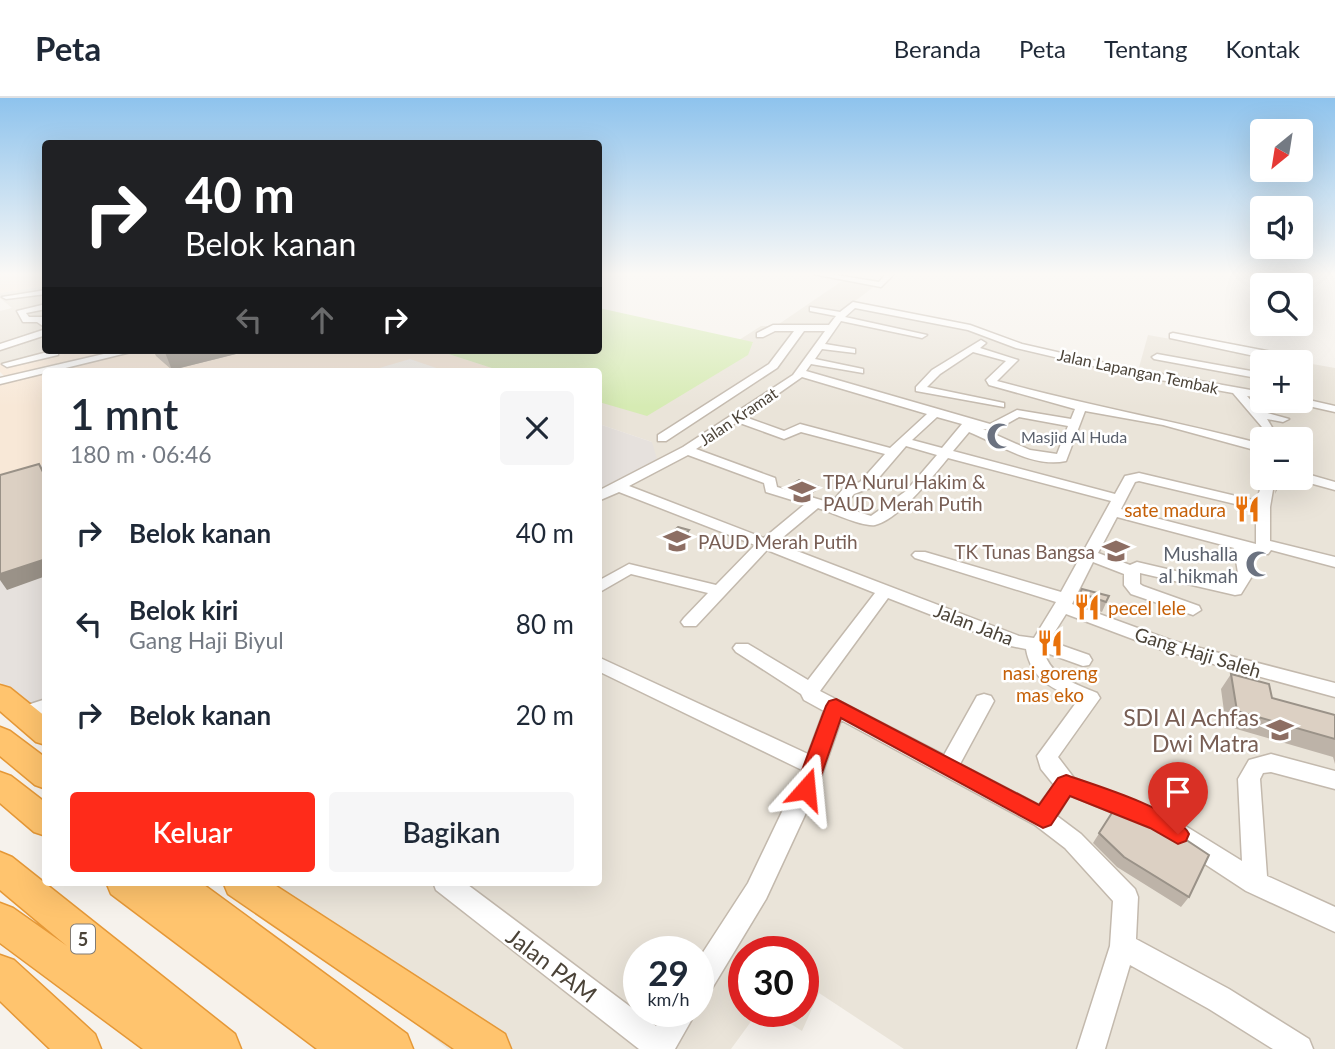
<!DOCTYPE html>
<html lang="id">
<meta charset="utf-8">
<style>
:root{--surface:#fff;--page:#f6f6f7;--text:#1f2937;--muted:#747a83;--line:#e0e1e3;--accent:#ff2b1a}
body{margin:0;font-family:Lato,sans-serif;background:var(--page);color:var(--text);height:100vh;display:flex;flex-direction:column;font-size:26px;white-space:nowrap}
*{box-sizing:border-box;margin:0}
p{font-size:23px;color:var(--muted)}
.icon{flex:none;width:38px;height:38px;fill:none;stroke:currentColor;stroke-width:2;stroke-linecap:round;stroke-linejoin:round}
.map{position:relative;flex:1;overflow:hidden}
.side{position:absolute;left:42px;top:270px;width:560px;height:518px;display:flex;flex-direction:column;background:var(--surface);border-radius:7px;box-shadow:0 7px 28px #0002}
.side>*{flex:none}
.guide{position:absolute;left:42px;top:42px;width:560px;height:214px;border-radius:7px;box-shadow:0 7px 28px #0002;background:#202124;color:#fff;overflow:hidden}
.needle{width:46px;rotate:210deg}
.buttons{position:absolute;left:1250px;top:21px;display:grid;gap:14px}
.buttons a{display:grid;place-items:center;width:63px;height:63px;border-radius:7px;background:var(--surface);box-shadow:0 7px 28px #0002;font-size:35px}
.speed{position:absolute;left:623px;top:838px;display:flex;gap:14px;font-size:35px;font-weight:700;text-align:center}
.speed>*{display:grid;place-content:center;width:91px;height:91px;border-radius:50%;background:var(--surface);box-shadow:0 7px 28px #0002;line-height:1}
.speed small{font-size:18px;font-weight:400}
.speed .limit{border:10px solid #d22;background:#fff;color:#111}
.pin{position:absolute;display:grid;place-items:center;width:60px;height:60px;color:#fff;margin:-72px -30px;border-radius:50% 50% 50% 0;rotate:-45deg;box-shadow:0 0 7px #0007}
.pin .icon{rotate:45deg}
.me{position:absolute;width:77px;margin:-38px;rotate:18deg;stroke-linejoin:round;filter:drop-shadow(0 0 5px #0008)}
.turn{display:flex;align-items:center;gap:24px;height:147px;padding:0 28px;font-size:32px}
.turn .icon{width:91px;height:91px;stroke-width:2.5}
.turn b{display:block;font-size:49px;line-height:60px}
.lanes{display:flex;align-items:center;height:66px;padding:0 28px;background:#0003;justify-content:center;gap:35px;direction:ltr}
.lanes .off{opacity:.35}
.round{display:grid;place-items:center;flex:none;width:74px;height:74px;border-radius:7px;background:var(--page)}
.overview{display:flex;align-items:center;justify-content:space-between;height:119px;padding:0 28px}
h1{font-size:42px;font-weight:600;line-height:52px}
.action{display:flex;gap:14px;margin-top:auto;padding:14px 28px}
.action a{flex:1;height:80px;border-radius:7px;background:var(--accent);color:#fff;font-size:28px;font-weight:600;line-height:80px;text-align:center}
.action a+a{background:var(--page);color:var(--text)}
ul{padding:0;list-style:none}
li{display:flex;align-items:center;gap:21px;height:91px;padding:0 28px}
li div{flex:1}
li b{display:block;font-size:26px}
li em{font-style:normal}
header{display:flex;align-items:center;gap:42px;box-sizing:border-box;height:98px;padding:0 35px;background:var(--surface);border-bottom:2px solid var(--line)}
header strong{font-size:33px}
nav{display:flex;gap:38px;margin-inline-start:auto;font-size:24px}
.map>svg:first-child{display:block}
</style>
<header>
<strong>Peta</strong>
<nav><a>Beranda</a><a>Peta</a><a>Tentang</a><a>Kontak</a></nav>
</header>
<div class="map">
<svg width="1335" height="951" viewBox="0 0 1335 951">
<rect width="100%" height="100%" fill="#f6f2ec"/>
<path fill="#eae4d9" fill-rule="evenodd" d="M842,183L875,188L851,206L984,233L995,240L1138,273L1148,237L1335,270V951H904L819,895L802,933L772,914H803V854H744V914H758L731,951H448L242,793L251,784H598L599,396L652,344L599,326V306L753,245L739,242L761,228H776ZM1262,264H1300V303H1262ZM1262,341H1300V380H1262ZM639,854H698V914H639Z
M45,188L44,250L49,255L0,265V213L12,210L0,200V195Z"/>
<path fill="#f8e8d7" d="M0,176H45V188L0,195Z
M46,252H436L501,273H445L410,261L369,273H46L45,366L0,379V279L4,278L0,274V265L48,255Z"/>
<path fill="#e6e1dd" d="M599,326L652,344L657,361L599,396Z
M45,366V605L29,610L0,584V379Z"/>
<path fill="#d6ebb3" d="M599,210L753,244L748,257L647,318L599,304L598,273H501L436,252H598Z"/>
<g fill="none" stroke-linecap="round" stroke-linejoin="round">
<g stroke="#c3b9ad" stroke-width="3">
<path id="minor" d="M813,176H830L879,184L886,176H894L881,189Z
M46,192V196L6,201L2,199Z
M853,204L970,227L1022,246L1127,270L1262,294V300L1247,298L1260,313L1289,321L1283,324L1267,321L1279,341H1267L1262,329L1233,295L1127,276L1016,250L968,232L855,210L845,219L927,237L922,240L841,223L825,246L855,251V255L822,251L815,261L863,271V275L811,266L806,273L990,326L1017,312L1071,321L1075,311L989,287L986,282L1006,263L973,254L940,276L927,289L1004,305V309L916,293V289L932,272L981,242L986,245L980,250L1018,262L997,283C1085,307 1174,323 1262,346V354L1163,327L1085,313L1066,363C1032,370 999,346 969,334L953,353L1115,396L1125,378L1139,375L1257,403L1263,380H1275L1270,409V443L1335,459V469L1271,452L1268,456L1250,454L1254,475L1241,496L1235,497L1140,475V486L1143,488L1199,508L1201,512L1193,517L1131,496L1124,487V476L1093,464L1072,506L1173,543L1335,585V599L1162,552L1066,516L1049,543L1089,557L1092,562L1089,567L1083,568L1044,554C1051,579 1076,586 1097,595L1100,600L1058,659L1074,680L1166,716L1242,763L1238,681L1249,662L1271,656L1335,673V691L1271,674L1263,675L1260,681L1267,778L1335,809V834L1246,793L1150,730L1070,697L1057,718L1081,736L1135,791L1138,799L1136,841L1229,891L1309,941L1313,951H1273L1209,911L1130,867L1105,951H1077L1110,848L1113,803L1065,750L1035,727L841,622L817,691L766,801L708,897L698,900V862L748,785L802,672L598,573V559L808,656L824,613L804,602L801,596L736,554L733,550L736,546H748L808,582L875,495L767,452L696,528H684L681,524L684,520L708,495L631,476L598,495V483L629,466L716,487L755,447L619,394L598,403V393L683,349L793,277L825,233H804L777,270L666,343H658V337L769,266L794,233H775L763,239H757V235L773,227H829L836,218L810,213V209L840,214ZM802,279L927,316L890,350L800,326L784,333L745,319ZM937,319L962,326L942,350L912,342ZM1019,319L1068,328L1057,356L1030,352L983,331L996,332ZM737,324L784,341L801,334L885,356L860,384L844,390L831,405L777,389L775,380L696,351ZM906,348L937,357L906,393L871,418L843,409L854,396L870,390ZM688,357L764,385L766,394L805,406L764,440L629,388ZM948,360L1111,403L1061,494L925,454H915L912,457L915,460L1056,504L1034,540L1019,538L776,445L818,410C830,414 863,429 875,427C898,422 934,377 948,360ZM1139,383L1256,411V446L1121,411L1135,384ZM1117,419L1234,450L1238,475L1231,486L1137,464L1130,467L1098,455ZM888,500L1011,548L1026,551C1031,581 1053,591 1078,602L1037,658L1041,671L1054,687L1039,707L960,666L994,603L991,598L984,596L977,598L944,657L820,593Z
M46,206V211L26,215L29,219H42L46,222V230L37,224H23L17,213Z
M46,231V237L0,252V246Z
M1173,235L1277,255L1296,264H1283L1170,240V236Z
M55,252L58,253V257L7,269L2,266Z
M121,252H139L0,286V280Z
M1157,256L1262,275V281L1154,261L1152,259Z
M1300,268L1305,271V276L1300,279Z
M1300,300L1335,308V314L1295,305L1294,303H1300Z
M1300,374L1335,384V392L1295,381L1300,380Z
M46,601V616L22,624L15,621L12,616L15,611Z
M433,784H464L656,928L666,914H696L675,951H639L436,792Z"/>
</g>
<g stroke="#e59837" stroke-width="3">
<path id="highway" d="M0,587L10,590L46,619V647L36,644L0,613Z
M0,629L10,633L46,660V691L35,687L0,658Z
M0,674L11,678L46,705V738L34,734L0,705Z
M0,754L12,759L235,936L241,951H143L0,845V805L13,810L67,848L0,792Z
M106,784H152L156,787L155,784H200L407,936L413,951H317L111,796Z
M223,784H270L505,936L511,951H454L228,796Z
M0,857L14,862L95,936L101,951H50L0,903Z"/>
</g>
<use href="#minor" fill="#fff" fill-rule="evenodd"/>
<use href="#highway" fill="#ffc46e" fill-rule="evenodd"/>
</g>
<path fill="#bdb3a8" d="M153,252H252L172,272L156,258Z
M1277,380H1283L1275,396L1278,380Z
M793,386L817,388L816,393L811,396L792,391Z
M689,432V437L677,448L666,444V440Z
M1082,491L1109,498L1102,514L1076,505Z
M1231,576L1272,600L1335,617V666L1333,659L1226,628L1221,591Z
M1117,707L1189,799L1181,809L1117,769L1093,745Z"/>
<path fill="#9a9288" d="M164,252H252L172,272Z
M689,432V437L677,448V444Z
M46,461V478L7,492L0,482V476Z"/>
<path fill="#dcd0c3" stroke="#9a9288" stroke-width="2" d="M39,366L46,380V461L0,476V377Z
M799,382L817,388L812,392L793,386Z
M678,429L689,432L677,444L666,440Z
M1082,491L1109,498L1106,504L1080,495Z
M1231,576L1269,586L1272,600L1335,617V641L1237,613Z
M1117,707L1156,722L1209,757L1189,799L1124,759L1099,735Z"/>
<linearGradient id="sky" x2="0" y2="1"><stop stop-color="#8ec3ed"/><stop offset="0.57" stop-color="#fbf9f6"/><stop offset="1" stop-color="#fbf9f6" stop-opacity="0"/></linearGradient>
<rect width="1335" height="309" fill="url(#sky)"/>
<path fill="#ff2b1a" stroke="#a61c11" stroke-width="2" d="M836,601L1039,707L1058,680L1066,677C1092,686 1178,712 1189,736L1186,743L1178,746L1150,730L1070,698L1051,727L1043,730L841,620L814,698L806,701L798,698L795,691L826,608L829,603Z"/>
<defs>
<g id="mosque-bare" transform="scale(2.1)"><path d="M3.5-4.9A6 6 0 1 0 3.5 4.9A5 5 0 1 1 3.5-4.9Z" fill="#6b7280" stroke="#fff" stroke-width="2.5" paint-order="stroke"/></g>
<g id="school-bare" transform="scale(2.1)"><path d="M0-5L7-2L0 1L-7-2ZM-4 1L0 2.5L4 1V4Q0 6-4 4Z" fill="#8d6e63" stroke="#fff" stroke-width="2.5" paint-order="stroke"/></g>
<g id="restaurant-bare" transform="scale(2.1)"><path d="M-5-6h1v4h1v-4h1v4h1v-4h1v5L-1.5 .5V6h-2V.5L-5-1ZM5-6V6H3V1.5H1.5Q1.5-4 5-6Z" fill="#e8710a" stroke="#fff" stroke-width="2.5" paint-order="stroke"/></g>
</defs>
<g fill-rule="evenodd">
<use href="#mosque-bare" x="1000" y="338"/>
<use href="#school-bare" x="802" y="394"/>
<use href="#restaurant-bare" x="1247" y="411"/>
<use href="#school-bare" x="677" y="443"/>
<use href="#school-bare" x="1116" y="453"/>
<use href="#mosque-bare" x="1259" y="466"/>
<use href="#restaurant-bare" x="1087" y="509"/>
<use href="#restaurant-bare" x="1050" y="545"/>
<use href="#school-bare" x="1280" y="632"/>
</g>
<g text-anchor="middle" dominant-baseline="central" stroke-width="5" stroke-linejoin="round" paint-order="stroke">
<g font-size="16" fill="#4b4338" stroke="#fff">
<text transform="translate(1138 273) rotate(12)">Jalan Lapangan Tembak</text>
<text transform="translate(738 318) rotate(-34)">Jalan Kramat</text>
</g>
<g font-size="16" fill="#5b616d" stroke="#fff" text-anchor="start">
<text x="1021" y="338">Masjid Al Huda</text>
</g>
<rect fill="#fff" stroke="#817b74" stroke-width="2" x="71" y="826.5" width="24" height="29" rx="5"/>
<g font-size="18" font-weight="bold" fill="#4b4338">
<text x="83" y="841">5</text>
</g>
<g font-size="19" fill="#785e54" stroke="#fff" text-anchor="start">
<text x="823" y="383">TPA Nurul Hakim &amp;<tspan x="823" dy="22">PAUD Merah Putih</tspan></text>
<text x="698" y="443">PAUD Merah Putih</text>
<text x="1095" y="453" text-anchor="end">TK Tunas Bangsa</text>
</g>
<g font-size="19" fill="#c56008" stroke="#fff" text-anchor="end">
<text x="1226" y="411">sate madura</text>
<text x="1108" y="509" text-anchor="start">pecel lele</text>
<text x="1050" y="574" text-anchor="middle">nasi goreng<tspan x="1050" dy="22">mas eko</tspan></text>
</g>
<g font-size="19" fill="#5b616d" stroke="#fff" text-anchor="end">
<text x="1238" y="455">Mushalla<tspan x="1238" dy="22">al hikmah</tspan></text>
</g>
<g font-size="19" fill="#4b4338" stroke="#fff">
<text transform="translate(974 526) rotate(21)">Jalan Jaha</text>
<text transform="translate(1198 554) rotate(17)">Gang Haji Saleh</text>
</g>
<g font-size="23" fill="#785e54" stroke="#fff" text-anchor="end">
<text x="1259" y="619">SDI Al Achfas<tspan x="1259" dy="26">Dwi Matra</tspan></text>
</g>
<g font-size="23" fill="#4b4338" stroke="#fff">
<text transform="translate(552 867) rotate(37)">Jalan PAM</text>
</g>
</g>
</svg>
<div class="buttons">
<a><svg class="needle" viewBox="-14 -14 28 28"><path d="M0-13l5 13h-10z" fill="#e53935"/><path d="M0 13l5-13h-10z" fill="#747a83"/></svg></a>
<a><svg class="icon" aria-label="sound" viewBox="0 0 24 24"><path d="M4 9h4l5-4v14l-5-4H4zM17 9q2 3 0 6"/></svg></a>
<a><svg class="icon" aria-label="search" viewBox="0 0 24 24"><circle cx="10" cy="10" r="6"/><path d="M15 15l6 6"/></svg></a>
<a>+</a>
<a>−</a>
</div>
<div class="speed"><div>29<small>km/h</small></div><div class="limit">30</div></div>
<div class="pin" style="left:1178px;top:736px;background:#d93025"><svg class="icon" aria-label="arrive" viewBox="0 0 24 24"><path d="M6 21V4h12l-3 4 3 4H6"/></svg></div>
<svg class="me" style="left:806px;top:691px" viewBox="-20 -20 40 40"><path d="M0-17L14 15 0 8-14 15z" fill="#ff2b1a" stroke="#fff" stroke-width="4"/></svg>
<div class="guide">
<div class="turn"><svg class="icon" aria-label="right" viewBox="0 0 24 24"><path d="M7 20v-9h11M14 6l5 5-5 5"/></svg><div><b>40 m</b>Belok kanan</div></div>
<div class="lanes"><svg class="icon off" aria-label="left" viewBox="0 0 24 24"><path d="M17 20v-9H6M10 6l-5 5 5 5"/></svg><svg class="icon off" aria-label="ahead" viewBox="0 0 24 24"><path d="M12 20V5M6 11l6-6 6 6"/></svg><svg class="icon" aria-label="right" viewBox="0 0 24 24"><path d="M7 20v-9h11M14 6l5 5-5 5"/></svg></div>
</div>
<section class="side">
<div class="overview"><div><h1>1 mnt</h1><p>180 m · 06:46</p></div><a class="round"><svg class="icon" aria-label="close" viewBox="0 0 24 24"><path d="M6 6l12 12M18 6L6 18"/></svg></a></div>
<ul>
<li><svg class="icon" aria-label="right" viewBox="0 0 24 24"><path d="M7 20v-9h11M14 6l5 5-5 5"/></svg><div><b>Belok kanan</b></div><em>40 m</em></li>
<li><svg class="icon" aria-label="left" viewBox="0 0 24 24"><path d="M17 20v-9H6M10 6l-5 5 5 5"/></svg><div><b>Belok kiri</b><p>Gang Haji Biyul</p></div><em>80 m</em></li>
<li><svg class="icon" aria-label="right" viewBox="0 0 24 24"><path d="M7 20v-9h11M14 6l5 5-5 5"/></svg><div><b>Belok kanan</b></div><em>20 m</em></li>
</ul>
<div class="action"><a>Keluar</a><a>Bagikan</a></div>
</section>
</div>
